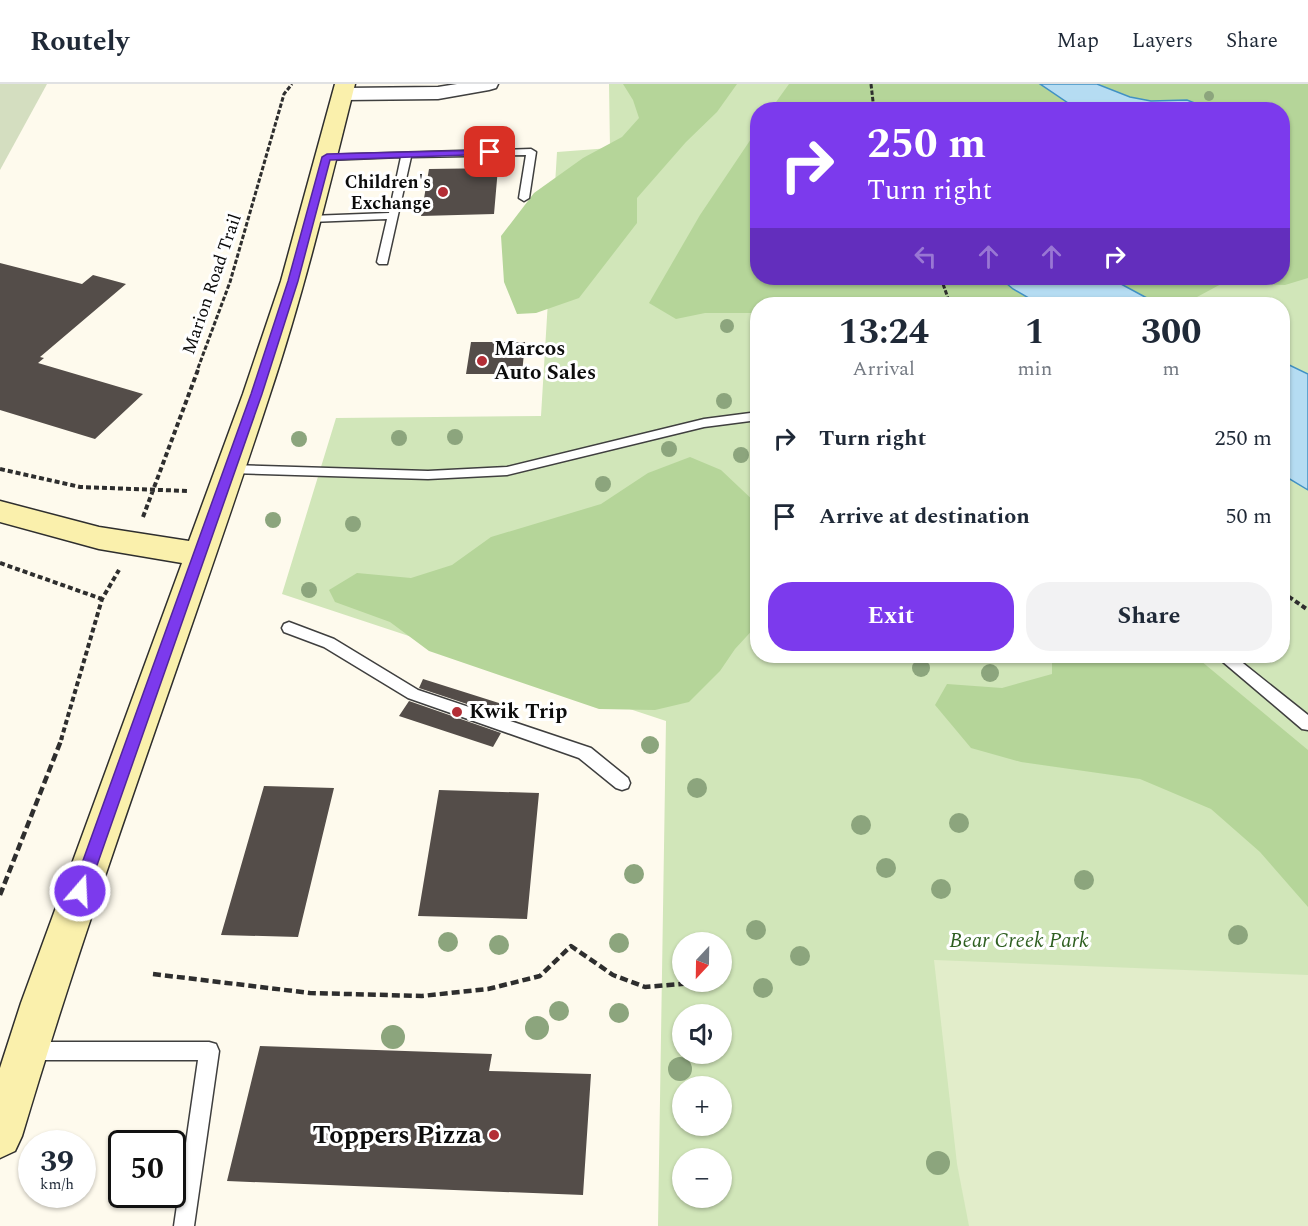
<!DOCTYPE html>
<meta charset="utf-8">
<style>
:root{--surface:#fff;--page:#f2f2f3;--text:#1f2937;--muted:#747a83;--line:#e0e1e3;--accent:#7c3aed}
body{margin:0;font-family:Spectral,serif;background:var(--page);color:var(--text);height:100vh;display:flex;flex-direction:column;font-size:22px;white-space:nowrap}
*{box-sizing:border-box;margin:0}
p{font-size:20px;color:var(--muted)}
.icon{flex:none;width:33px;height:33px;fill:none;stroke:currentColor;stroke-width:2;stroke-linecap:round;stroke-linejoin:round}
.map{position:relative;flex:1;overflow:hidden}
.sheet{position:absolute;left:750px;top:213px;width:540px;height:366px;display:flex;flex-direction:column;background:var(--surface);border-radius:24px;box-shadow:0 2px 4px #0004}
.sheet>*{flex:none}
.banner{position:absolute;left:750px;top:18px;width:540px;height:183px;border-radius:24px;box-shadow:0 2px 4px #0004;background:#7c3aed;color:#fff;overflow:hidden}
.needle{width:39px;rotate:202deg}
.fabs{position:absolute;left:672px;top:848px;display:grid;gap:12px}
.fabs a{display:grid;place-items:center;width:60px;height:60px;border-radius:50%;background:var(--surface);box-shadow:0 2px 4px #0004;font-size:30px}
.speed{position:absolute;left:18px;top:1046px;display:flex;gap:12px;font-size:30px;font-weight:700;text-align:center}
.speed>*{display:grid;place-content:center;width:78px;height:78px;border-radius:50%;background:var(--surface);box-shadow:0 2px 4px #0004;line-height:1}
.speed small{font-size:15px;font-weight:400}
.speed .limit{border:3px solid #111;border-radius:9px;background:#fff;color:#111}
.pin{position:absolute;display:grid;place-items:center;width:51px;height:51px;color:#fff;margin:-26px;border-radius:12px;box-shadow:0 3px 9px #0006}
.me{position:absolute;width:66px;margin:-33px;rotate:19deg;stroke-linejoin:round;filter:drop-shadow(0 0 4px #0008)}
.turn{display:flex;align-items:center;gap:21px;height:126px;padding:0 18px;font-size:27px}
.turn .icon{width:78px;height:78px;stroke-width:2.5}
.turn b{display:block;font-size:42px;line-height:51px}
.lanes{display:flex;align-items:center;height:57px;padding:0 18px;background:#0003;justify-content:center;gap:30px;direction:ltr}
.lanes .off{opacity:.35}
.eta{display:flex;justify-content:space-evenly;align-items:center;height:102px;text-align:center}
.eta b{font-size:36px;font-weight:700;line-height:42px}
.button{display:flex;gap:12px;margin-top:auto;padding:12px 18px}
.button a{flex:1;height:69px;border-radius:24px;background:var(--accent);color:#fff;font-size:24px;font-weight:700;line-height:69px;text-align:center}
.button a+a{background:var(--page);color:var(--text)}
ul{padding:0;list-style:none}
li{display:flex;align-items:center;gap:18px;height:78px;padding:0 18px}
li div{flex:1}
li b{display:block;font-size:22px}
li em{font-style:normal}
header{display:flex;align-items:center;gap:36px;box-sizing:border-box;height:84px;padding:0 30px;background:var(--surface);border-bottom:2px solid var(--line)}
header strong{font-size:28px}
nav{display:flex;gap:33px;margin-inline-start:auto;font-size:21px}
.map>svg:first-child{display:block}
</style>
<header>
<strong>Routely</strong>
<nav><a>Map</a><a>Layers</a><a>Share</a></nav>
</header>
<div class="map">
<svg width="1308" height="1142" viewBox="0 0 1308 1142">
<rect width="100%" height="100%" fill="#fefaed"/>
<path fill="#d1e6b9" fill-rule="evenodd" d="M609,0H1308V1142H658L666,637L282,510L336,334L541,332L557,68L610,64ZM758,26H1282V194H758ZM758,220H1282V572H758ZM682,858H722V897H682ZM682,930H722V969H682ZM682,1002H722V1041H682ZM682,1074H722V1113H682Z"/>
<path fill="#b5d599" d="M623,0H737L717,28L686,58L637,114V139L579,214L536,229L517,230L504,198L501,152L534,109L583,74L622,53L639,34L633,16Z
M789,0H1308V194L1285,201L1223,199L1184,220H758L757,229H705L676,235L649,219L700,131L757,46L758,194H1282V26L771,25Z
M690,373L721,386L757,420L758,540L735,565L720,587L689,618L655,626L599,625L429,567L390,538L335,518L329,506L357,489L411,494L452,481L491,453L601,420L648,389Z
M1052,572H1195L1308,666V823L1260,768L1211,725L1140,695L1021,678L971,664L935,621L947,600L1002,604L1052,590Z"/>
<path fill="#d4dec0" d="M0,0H47L0,86Z"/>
<path fill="#e2edca" d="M934,876L1308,891V1142H969L957,1080Z"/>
<path fill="#b5dcf2" stroke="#4191c4" stroke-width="1.5" d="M1040,0H1097L1130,13L1151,17L1187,16L1210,25H1077Z
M1000,194H1110L1158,220H1039L1013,205Z
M1283,278L1308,290V406L1283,391Z"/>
<path fill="#544d49" d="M498,84L494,130L421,132L429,85Z
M0,179L82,200L93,191L126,200L40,273L44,274L38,279L143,310L95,355L0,326Z
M471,258H525L522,290H466Z
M423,595L515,624L509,634L419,604Z
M409,617L501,649L493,663L399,632Z
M264,702L334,704L298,853L221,851Z
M439,706L539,709L527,835L418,832Z
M260,962L492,970L489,987L591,990L583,1111L227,1097Z"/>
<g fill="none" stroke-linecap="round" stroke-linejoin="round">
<g stroke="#3f3f3f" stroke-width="3">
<path id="lane" d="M531,65L536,68L529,114L524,117L519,114L526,71L411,73L387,180H379L377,178L387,135L310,138L305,135L310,132L389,129L401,73L327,76L323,75V71Z
M758,328V336L704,343L507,391L428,395L231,389L224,385L231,381L428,387L507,383L704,335Z
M289,538L334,555L418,606L591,664L628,694L630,699L628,704L622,706L616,704L579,674L408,614L324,563L284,548L282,544L284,540Z
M1216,572H1234L1308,631V646L1302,645Z
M28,958H209L216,960L219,967L194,1142H174L198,976H28L21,974L18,967L21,960Z"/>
</g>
<g stroke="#3f3f3f" stroke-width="3">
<path id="street" d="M457,0H498L496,4L489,6L438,15L344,16L337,14L335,10L337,6L344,4L438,3Z"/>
</g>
<g stroke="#2e2e2e" stroke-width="3">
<path id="secondary" d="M335,0H355C329,104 304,208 270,310C189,558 96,802 22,1052L15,1067L0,1074V984L21,919L182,479L99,465L0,438V417L99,443L189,457L243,310L281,197Z"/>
</g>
<path stroke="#2e2e2e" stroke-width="3" stroke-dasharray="4.5 2" stroke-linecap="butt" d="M871,0L874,26
M941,194L950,220
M198,284L230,198L284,10L292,0"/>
<path stroke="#2e2e2e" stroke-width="4" stroke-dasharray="5 3" stroke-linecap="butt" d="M0,385L80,403L188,407
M143,433L199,283
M0,479L102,515
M1282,508L1308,526
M61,656L102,515L119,486"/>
<path stroke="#2e2e2e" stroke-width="4.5" stroke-dasharray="8 4" stroke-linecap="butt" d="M0,811L62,654
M153,890L310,909L422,912L488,905L540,892L571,862L613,891L645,903L692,899"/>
<use href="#lane" fill="#fff" fill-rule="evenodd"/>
<use href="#street" fill="#fff" fill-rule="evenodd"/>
<use href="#secondary" fill="#faf0ac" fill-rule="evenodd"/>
</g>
<g fill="#8ca57d">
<circle cx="1209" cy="12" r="5"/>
<circle cx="727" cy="242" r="7"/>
<circle cx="724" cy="317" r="8"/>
<circle cx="455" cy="353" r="8"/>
<circle cx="399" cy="354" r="8"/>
<circle cx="299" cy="355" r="8"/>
<circle cx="669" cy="365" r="8"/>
<circle cx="741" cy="371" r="8"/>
<circle cx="603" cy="400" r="8"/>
<circle cx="273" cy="436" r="8"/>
<circle cx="353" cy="440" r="8"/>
<circle cx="309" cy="506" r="8"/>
<circle cx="921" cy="584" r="9"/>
<circle cx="990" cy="589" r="9"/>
<circle cx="650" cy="661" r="9"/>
<circle cx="697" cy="704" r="10"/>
<circle cx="959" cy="739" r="10"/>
<circle cx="861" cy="741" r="10"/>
<circle cx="886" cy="784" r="10"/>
<circle cx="634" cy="790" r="10"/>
<circle cx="1084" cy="796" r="10"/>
<circle cx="941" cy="805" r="10"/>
<circle cx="756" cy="846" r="10"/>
<circle cx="1238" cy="851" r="10"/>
<circle cx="448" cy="858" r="10"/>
<circle cx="619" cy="859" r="10"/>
<circle cx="499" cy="861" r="10"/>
<circle cx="800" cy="872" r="10"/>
<circle cx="763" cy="904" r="10"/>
<circle cx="559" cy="927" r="10"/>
<circle cx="619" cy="929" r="10"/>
<circle cx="537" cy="944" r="12"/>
<circle cx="393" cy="953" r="12"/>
<circle cx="680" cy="985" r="12"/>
<circle cx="938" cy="1079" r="12"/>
</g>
<path fill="#7c3aed" stroke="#51269a" stroke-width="1.5" d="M490,66H493V70L330,76L298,197L262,310L88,807L86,812L80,814L75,812L72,807L251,310L288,197L322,73L327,70Z"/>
<g fill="#b32e36" stroke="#fff" stroke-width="2">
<circle cx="443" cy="108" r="6"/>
<circle cx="482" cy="277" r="6"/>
<circle cx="457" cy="628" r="6"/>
<circle cx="494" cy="1051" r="6"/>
</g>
<g text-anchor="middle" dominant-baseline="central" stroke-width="6" stroke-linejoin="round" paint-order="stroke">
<g font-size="18" font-weight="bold" fill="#0c0c0c" stroke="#fff" text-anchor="end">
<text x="431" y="98">Children's<tspan x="431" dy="21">Exchange</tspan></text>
</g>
<g font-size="18" fill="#0c0c0c" stroke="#fff">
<text transform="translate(212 200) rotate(-71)">Marion Road Trail</text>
</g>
<g font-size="21" font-weight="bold" fill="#0c0c0c" stroke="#fff" text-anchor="start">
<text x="494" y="265">Marcos<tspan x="494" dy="24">Auto Sales</tspan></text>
<text x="469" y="628">Kwik Trip</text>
</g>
<g font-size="21" font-style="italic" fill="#2f5f21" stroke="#fff">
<text x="1019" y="857">Bear Creek Park</text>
</g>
<g font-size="26" font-weight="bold" fill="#0c0c0c" stroke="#fff" text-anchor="end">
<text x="482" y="1051">Toppers Pizza</text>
</g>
</g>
</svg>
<div class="fabs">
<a><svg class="needle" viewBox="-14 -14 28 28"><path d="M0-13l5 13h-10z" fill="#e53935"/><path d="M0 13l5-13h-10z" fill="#747a83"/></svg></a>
<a><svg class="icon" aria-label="sound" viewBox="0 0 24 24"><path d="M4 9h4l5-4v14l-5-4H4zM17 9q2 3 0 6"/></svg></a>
<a>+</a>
<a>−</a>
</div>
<div class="speed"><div>39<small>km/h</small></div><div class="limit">50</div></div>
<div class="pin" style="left:490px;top:68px;background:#d93025"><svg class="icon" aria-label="arrive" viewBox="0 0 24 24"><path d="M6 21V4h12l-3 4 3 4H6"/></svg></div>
<svg class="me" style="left:80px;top:807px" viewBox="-20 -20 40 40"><circle r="17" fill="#7c3aed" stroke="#fff" stroke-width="3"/><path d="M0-11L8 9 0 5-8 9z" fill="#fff"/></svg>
<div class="banner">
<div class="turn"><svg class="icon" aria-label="right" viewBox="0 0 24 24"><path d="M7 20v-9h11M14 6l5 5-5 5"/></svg><div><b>250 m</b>Turn right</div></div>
<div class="lanes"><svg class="icon off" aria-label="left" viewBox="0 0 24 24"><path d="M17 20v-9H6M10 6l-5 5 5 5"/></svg><svg class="icon off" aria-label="ahead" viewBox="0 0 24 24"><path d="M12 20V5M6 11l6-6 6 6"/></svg><svg class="icon off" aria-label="ahead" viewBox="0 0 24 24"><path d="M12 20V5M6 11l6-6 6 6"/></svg><svg class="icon" aria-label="right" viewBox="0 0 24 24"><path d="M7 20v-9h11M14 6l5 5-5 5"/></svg></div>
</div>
<section class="sheet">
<div class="eta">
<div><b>13:24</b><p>Arrival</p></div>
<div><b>1</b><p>min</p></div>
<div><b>300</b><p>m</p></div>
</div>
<ul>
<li><svg class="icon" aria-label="right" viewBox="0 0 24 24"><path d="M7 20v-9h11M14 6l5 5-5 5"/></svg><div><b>Turn right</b></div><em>250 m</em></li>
<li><svg class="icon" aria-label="arrive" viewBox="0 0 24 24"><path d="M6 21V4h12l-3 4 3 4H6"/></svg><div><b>Arrive at destination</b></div><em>50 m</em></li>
</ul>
<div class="button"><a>Exit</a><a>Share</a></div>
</section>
</div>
